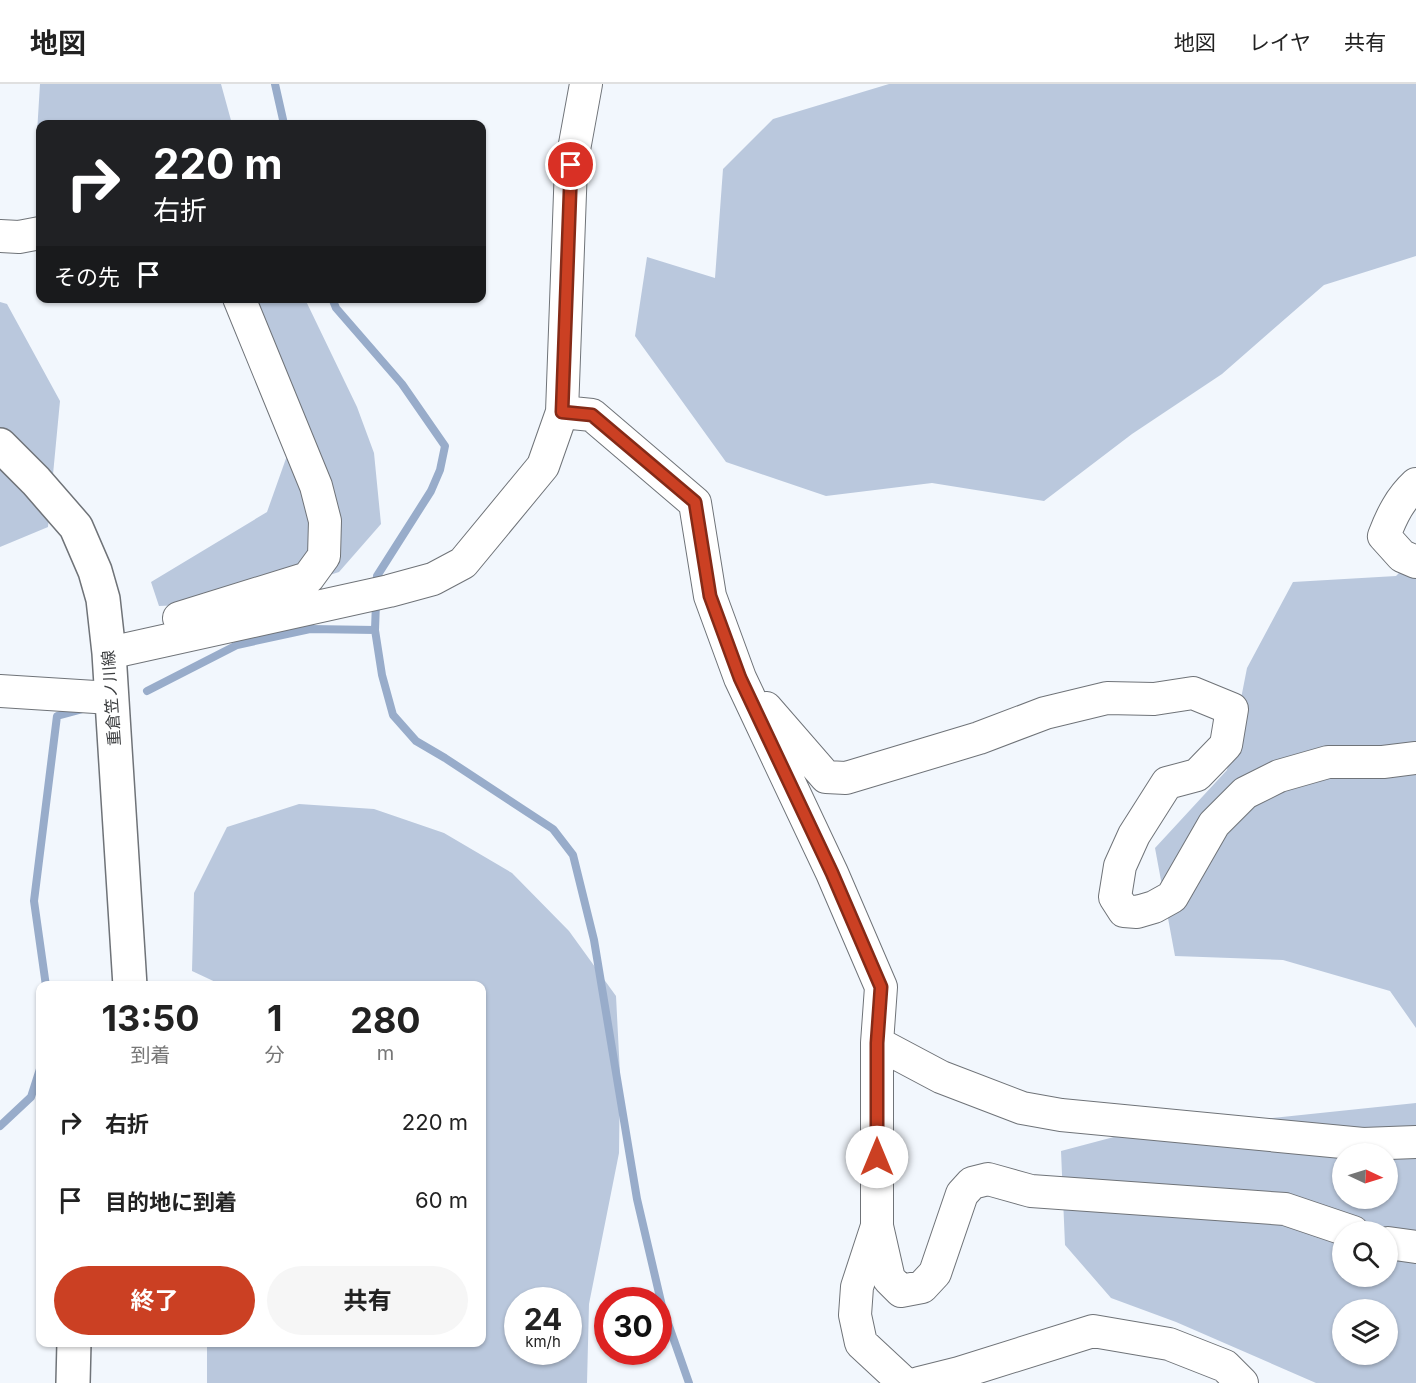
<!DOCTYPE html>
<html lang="ja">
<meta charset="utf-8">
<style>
:root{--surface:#fff;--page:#f6f6f6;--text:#222;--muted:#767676;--line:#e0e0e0;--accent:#cb4023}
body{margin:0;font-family:Inter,"Noto Sans JP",sans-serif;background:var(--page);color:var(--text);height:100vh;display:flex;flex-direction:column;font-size:22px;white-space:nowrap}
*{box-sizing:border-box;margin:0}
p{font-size:20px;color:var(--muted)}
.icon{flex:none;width:33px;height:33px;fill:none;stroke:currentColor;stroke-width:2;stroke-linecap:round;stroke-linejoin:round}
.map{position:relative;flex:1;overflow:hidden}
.panel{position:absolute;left:36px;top:897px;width:450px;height:366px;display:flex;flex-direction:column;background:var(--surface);border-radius:12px;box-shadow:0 2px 4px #0004}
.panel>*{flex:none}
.guide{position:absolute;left:36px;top:36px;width:450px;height:183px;border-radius:12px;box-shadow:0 2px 4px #0004;background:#202124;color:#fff;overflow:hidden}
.needle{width:39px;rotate:94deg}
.fabs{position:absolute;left:1332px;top:1059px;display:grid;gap:12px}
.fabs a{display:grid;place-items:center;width:66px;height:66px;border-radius:50%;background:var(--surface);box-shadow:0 2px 4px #0004;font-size:30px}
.speed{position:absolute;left:504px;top:1203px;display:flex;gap:12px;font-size:30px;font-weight:700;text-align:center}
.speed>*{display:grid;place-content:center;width:78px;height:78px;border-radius:50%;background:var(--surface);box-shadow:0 2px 4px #0004;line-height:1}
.speed small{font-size:15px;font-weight:400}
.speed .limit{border:9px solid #d22;background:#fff;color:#111}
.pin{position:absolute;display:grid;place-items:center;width:51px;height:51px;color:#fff;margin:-26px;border:3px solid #fff;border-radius:50%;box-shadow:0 2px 6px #0007}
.me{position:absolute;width:66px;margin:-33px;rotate:0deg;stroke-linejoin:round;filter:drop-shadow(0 0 4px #0008)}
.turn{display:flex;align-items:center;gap:21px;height:126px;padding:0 18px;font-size:27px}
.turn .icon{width:78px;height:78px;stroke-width:2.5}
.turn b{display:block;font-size:42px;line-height:51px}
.then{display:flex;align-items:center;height:57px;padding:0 18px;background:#0003;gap:12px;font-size:22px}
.eta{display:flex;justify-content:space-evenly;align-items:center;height:102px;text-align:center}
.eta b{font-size:36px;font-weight:700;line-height:42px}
.cta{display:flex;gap:12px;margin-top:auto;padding:12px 18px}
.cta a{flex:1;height:69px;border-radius:36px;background:var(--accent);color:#fff;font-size:24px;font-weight:700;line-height:69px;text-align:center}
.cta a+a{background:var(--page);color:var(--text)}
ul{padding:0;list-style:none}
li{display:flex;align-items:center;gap:18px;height:78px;padding:0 18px}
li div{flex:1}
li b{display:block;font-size:22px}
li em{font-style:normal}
header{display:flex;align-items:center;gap:36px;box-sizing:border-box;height:84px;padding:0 30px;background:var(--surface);border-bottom:2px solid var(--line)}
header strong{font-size:28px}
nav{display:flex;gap:33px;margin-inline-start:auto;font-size:21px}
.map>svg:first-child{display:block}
</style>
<header>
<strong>地図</strong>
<nav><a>地図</a><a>レイヤ</a><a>共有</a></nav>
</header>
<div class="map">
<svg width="1416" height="1299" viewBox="0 0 1416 1299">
<rect width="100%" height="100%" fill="#f2f7fd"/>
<path fill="#bac8dd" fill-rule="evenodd" d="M40,0H221L232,40H40V54L37,49Z
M889,0H1416V172L1324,201L1222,290L1132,350L1044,417L932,399L826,412L726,378L635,252L647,173L715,194L723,85L773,35Z
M245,215H305L357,323L374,369L381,440L339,488L273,509L208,520L159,522L151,498L267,428L289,366Z
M0,218L7,220L60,317L48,443L0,463Z
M1416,472V944L1390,907L1283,876L1175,872L1155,764L1227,686L1247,584L1293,498L1396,492Z
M299,720L374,725L444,749L512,789L569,847L616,912L620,990L619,1069L589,1220L587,1299H207V1259L482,1258V902H224L192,887L194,809L227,743ZM568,1216V1268H518V1216Z
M1416,1019V1299H1316L1176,1238L1111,1214L1065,1161L1061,1067L1129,1049ZM1342,1070H1388V1114H1342ZM1342,1148H1388V1192H1342ZM1342,1226H1388V1270H1342Z"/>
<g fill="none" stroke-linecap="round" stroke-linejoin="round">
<path stroke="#98acca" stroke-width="8" d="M275,0L284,40
M332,214L336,224L402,300L445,362L440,386L431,407L377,492L376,503
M376,518L375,546L382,591L393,631L416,657L445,674L553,745L573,771L594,856L637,1115L662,1222L689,1299
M147,607L237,561L310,545L375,546
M46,902L34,817L57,632L83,625
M0,1042L31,1013L40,985"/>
<g stroke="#6f7378" stroke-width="34">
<path id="minor" d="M0,152L19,153L40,149
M562,328L592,331L695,419L710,512L740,594L832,789L881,903L877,959V1142L889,1195L901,1207L922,1203L935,1189L962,1110L972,1099L988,1095L1031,1107L1285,1125L1353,1148
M1416,400C1400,415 1392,431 1384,452L1402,472L1416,478
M179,534L308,494L324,472L325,437L316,402L239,214
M109,569L389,507L433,495L463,479L543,382L562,328L571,82L586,0
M0,607L111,614
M766,624L826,693L846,694L979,654L1045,629L1107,614L1154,615L1193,609L1232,625L1226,661L1197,691L1167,699L1134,751L1120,782L1115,813L1124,827L1137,828L1154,823L1172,813L1214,740L1245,709L1279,692L1328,678H1383L1416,674
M877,959L941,993L1022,1024L1061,1031L1363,1060L1416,1058
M877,1142L857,1203L855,1231L861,1259L904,1299
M1388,1159L1416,1163
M919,1299L959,1289L1093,1247L1169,1260L1225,1282L1242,1299"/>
</g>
<g stroke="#6f7378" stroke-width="36">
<path id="major" d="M0,361L36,397L76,443L95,487L103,515L109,569L130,902
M73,1299L74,1258"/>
</g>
<use href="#minor" stroke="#fff" stroke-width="32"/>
<use href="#major" stroke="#fff" stroke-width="33"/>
</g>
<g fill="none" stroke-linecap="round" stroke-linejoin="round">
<g stroke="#842a17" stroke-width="15">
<path id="route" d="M571,81L562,328L592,331L695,418L710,512L740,594L832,789L881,903L877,959V1073"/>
</g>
<use href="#route" stroke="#cb4023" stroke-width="10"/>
</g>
<g text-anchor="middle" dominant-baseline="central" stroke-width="6" stroke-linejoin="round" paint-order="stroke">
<g font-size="16" fill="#3b3d3f" stroke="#fff">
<text transform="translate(111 614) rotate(-94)">重倉笠ノ川線</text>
</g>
</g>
</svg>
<div class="fabs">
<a><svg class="needle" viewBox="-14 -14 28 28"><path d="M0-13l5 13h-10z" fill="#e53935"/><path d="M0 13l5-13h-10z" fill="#767676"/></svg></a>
<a><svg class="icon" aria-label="search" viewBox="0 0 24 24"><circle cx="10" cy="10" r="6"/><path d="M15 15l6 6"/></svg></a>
<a><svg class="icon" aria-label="layers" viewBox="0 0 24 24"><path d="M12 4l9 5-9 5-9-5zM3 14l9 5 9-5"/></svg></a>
</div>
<div class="speed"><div>24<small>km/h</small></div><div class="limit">30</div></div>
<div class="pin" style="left:571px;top:81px;background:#d93025"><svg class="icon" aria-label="arrive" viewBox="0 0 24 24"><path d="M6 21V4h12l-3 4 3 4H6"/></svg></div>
<svg class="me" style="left:877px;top:1073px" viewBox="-20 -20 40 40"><circle r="19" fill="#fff"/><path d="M0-13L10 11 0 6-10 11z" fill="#cb4023"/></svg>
<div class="guide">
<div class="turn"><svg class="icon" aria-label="right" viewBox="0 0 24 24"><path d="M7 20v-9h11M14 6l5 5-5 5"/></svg><div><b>220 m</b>右折</div></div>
<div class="then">その先<svg class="icon" aria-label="arrive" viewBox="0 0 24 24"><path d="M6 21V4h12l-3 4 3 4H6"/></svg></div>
</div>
<section class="panel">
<div class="eta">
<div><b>13:50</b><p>到着</p></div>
<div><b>1</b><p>分</p></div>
<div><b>280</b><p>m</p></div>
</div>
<ul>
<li><svg class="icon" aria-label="right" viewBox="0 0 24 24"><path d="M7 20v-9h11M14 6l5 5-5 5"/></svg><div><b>右折</b></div><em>220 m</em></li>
<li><svg class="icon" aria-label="arrive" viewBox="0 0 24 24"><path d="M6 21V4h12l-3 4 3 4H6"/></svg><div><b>目的地に到着</b></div><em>60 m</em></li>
</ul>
<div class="cta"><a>終了</a><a>共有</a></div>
</section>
</div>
